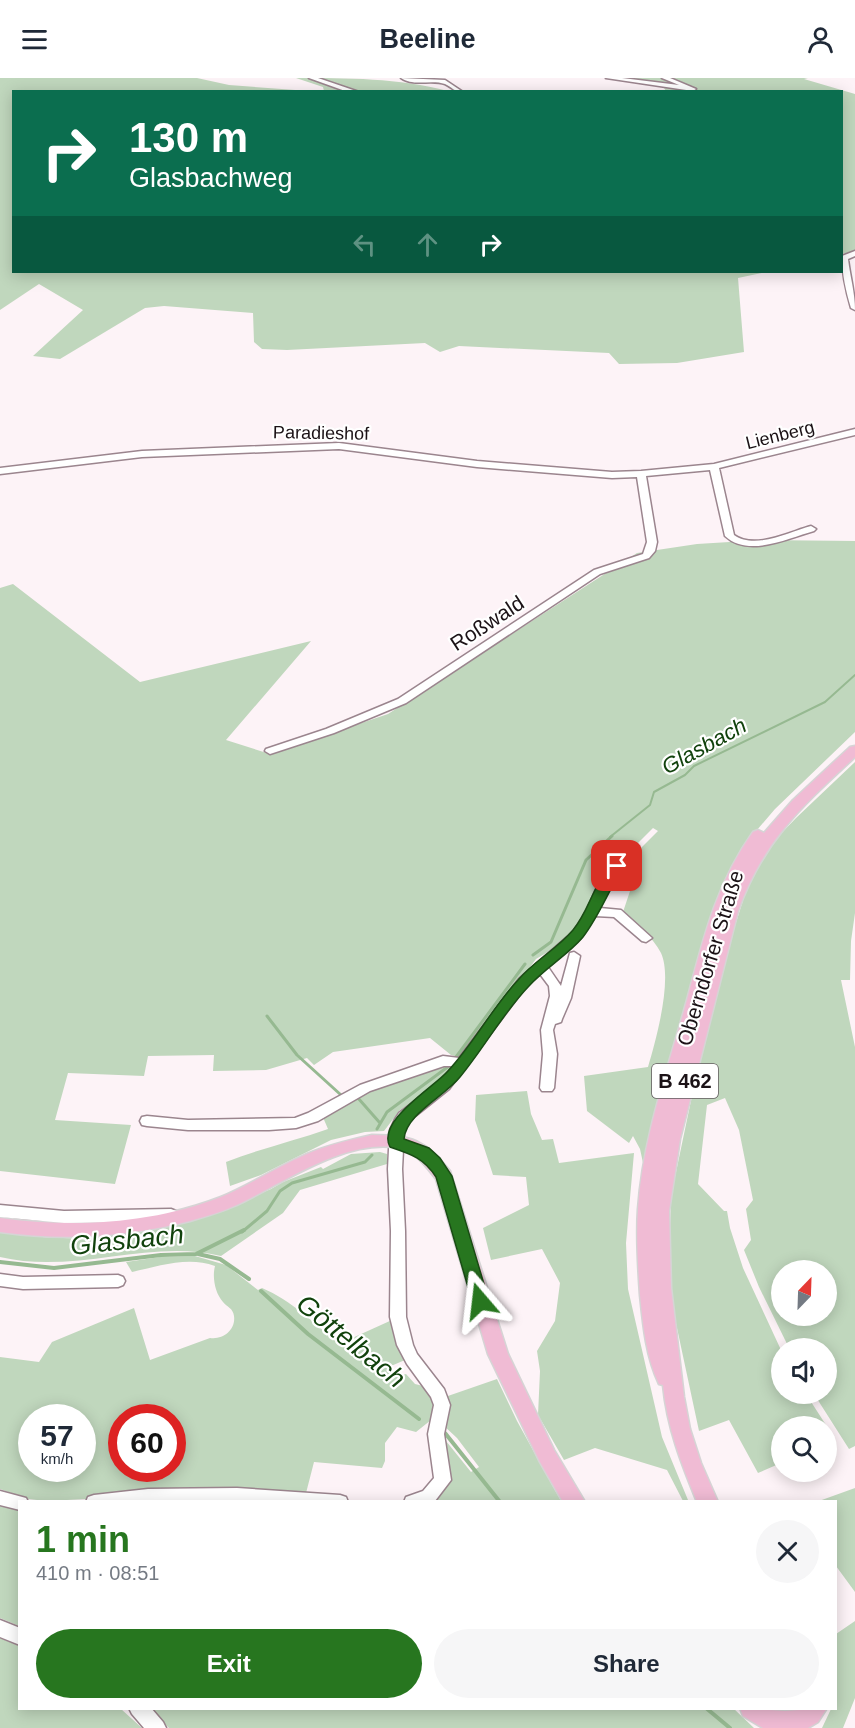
<!DOCTYPE html>
<meta charset="utf-8">
<style>
:root{--surface:#fff;--page:#f6f6f7;--text:#1f2937;--muted:#747a83;--accent:#27761f}
body{margin:0;font-family:Helvetica,sans-serif;background:var(--page);color:var(--text);height:100vh;display:flex;flex-direction:column;font-size:22px;white-space:nowrap}
*{box-sizing:border-box;margin:0}
p{font-size:20px;color:var(--muted)}
.icon{flex:none;width:33px;height:33px;fill:none;stroke:currentColor;stroke-width:2;stroke-linecap:round;stroke-linejoin:round}
.map{position:relative;flex:1;overflow:hidden}
.panel{position:absolute;left:18px;top:1422px;width:819px;height:210px;display:flex;flex-direction:column;background:var(--surface);border-radius:0px;box-shadow:0 3px 15px #0003}
.panel>*{flex:none}
.hud{position:absolute;left:12px;top:12px;width:831px;height:183px;border-radius:0px;box-shadow:0 3px 15px #0003;background:#0b6e4f;color:#fff;overflow:hidden}
.needle{width:39px;rotate:23deg}
.tools{position:absolute;left:771px;top:1182px;display:grid;gap:12px}
.tools a{display:grid;place-items:center;width:66px;height:66px;border-radius:50%;background:var(--surface);box-shadow:0 3px 15px #0003;font-size:30px}
.speed{position:absolute;left:18px;top:1326px;display:flex;gap:12px;font-size:30px;font-weight:700;text-align:center}
.speed>*{display:grid;place-content:center;width:78px;height:78px;border-radius:50%;background:var(--surface);box-shadow:0 3px 15px #0003;line-height:1}
.speed small{font-size:15px;font-weight:400}
.speed .limit{border:9px solid #d22;background:#fff;color:#111}
.pin{position:absolute;display:grid;place-items:center;width:51px;height:51px;color:#fff;margin:-26px;border-radius:12px;box-shadow:0 3px 9px #0006}
.me{position:absolute;width:66px;margin:-33px;rotate:343deg;stroke-linejoin:round;filter:drop-shadow(0 0 4px #0008)}
.turn{display:flex;align-items:center;gap:21px;height:126px;padding:0 18px;font-size:27px}
.turn .icon{width:78px;height:78px;stroke-width:2.5}
.turn b{display:block;font-size:42px;line-height:51px}
.lanes{display:flex;align-items:center;height:57px;padding:0 18px;background:#0003;justify-content:center;gap:30px;direction:ltr}
.lanes .off{opacity:.35}
.round{display:grid;place-items:center;flex:none;width:63px;height:63px;border-radius:32px;background:var(--page)}
.summary{display:flex;align-items:center;justify-content:space-between;height:102px;padding:0 18px}
h1{font-size:36px;font-weight:600;line-height:45px;color:var(--accent)}
.action{display:flex;gap:12px;margin-top:auto;padding:12px 18px}
.action a{flex:1;height:69px;border-radius:36px;background:var(--accent);color:#fff;font-size:24px;font-weight:600;line-height:69px;text-align:center}
.action a+a{background:var(--page);color:var(--text)}
header{display:flex;justify-content:space-between;align-items:center;height:78px;padding:0 18px;background:var(--surface);font-size:27px;font-weight:600}
.map>svg:first-child{display:block}
</style>
<header><svg class="icon" aria-label="menu" viewBox="0 0 24 24"><path d="M4 6h16M4 12h16M4 18h16"/></svg>Beeline<svg class="icon" aria-label="person" viewBox="0 0 24 24"><circle cx="12" cy="8" r="4"/><path d="M4 21q1-7 8-7t8 7"/></svg></header>
<div class="map">
<svg width="855" height="1650" viewBox="0 0 855 1650">
<rect width="100%" height="100%" fill="#fdf3f7"/>
<path fill="#c0d7bd" fill-rule="evenodd" d="M0,0H197L229,7L309,13L14,14V194H767L738,200L744,274L677,285L619,286L609,275L459,268L440,274L425,265L287,272L262,271L254,264L253,235L164,228L145,230L60,281L33,278L83,232L39,206L0,232Z
M296,0C347,0 399,0 448,13H324L323,9Z
M617,0H808L804,1L855,16V173L842,176V14L666,13L662,7Z
M762,462L855,463V654L775,731L745,766L721,809L645,1094L640,1071L633,1058L629,1065L587,1033L584,998L648,989C656,962 673,901 661,875C653,860 637,844 623,834L638,789L626,785L658,753L653,750L608,795L575,852L563,865L536,881L462,980L451,977L430,960L333,974L314,987L307,980L266,992L213,993L214,977L148,978L144,998L68,995L55,1042L131,1047L115,1106L0,1093V510L13,506L140,604L311,563L226,662L270,676L388,636L637,475L697,466Z
M855,684V835L851,863L850,902H841L855,969V1368L849,1371L814,1316H826V1270H789L759,1209L744,1172L751,1162L746,1131L753,1122L739,1052L725,1020L707,1027L698,1106L724,1133H727L730,1150L743,1190L781,1272L782,1316H806L835,1361L827,1365L826,1348H782L781,1385L758,1395L729,1342L699,1353L674,1236L669,1184L671,1118L697,994L726,876L746,813L762,782L772,765L796,740ZM782,1192H826V1238H782Z
M443,986L453,988L432,1011L400,1032L384,1053L365,1054L331,1062L261,1097L230,1108L226,1084C259,1071 294,1063 328,1051L322,1037L366,1013Z
M527,1013L531,1036L542,1062L553,1061L559,1085L634,1075L626,1165L628,1211L662,1359L688,1422L683,1423L667,1392L595,1370L564,1382L538,1337L540,1293L537,1273L555,1243L560,1205L542,1171L491,1182L483,1150L529,1127L526,1099L493,1097L475,1042L476,1017Z
M380,1074L387,1076V1086L300,1112L283,1135L221,1178C150,1160 75,1197 0,1179V1153C100,1173 180,1149 271,1111L283,1104L321,1089L323,1091L351,1076Z
M195,1178L226,1187L258,1212L262,1210C291,1222 315,1246 339,1266L392,1242L405,1282L391,1288L395,1299L406,1296L415,1306L427,1309L435,1322L431,1342L416,1354L397,1349L385,1365V1383L382,1390L314,1384L305,1419L108,1420L46,1423L28,1421L0,1411V1279L39,1284L52,1264L134,1230L150,1282L210,1260C223,1262 236,1252 234,1238C233,1230 227,1229 223,1224C215,1215 212,1199 215,1188C188,1178 159,1188 132,1194L126,1184L160,1179ZM32,1340H82V1390H32ZM122,1340H172V1390H122Z
M497,1301L517,1343L561,1423L423,1424L432,1420L442,1358L471,1394L479,1389L457,1360L443,1347L445,1319Z
M855,1410V1514L836,1488V1424L819,1423Z
M0,1424L19,1429V1548L0,1540Z
M855,1543V1620L843,1650H822L831,1631L836,1630V1556Z
M0,1560L19,1568L20,1630L121,1631L142,1650H0Z
M733,1630L754,1650H169L149,1631Z"/>
<g fill="none" stroke-linecap="round" stroke-linejoin="round">
<path stroke="#96b991" stroke-width="2" d="M610,759L650,727L654,714L685,697L694,688L825,624L855,597"/>
<path stroke="#96b991" stroke-width="3" d="M533,877L551,864L586,782L612,758
M267,938L297,977L341,1017
M456,979L525,886
M358,1020L380,1045
M377,1051L387,1034L449,988
M242,1154L267,1133L280,1113L292,1105L365,1084L372,1077"/>
<path stroke="#96b991" stroke-width="4" d="M198,1176L220,1181L249,1201
M0,1184L54,1190L161,1177L196,1176L244,1152
M261,1213L308,1256L419,1341
M445,1355L500,1424
M706,1630L730,1650"/>
<g stroke="#9b858e" stroke-width="3">
<path id="minor" d="M309,0H318L359,14H348Z
M401,0L445,2L463,14C454,14 452,9 445,6C431,1 414,9 401,0Z
M606,0H622L679,7L662,0H670L696,11L693,13Z
M855,173V178L848,181C850,198 855,215 855,232L851,230C846,213 842,197 842,178Z
M855,351V357L719,390L734,457C755,472 789,454 811,448L816,451L814,453C789,460 748,480 725,458L710,392L646,398L657,464L655,473L649,480L600,496L406,625L334,655L270,676L265,673L266,671L326,651L398,621L594,492L643,476L647,464L637,399L612,400L477,389L339,371L142,379L0,396V390L142,373L339,365L477,383L612,394L641,393L714,386Z
M617,784L623,788L608,811L600,830L621,832L652,860L646,864L642,863L614,839L595,838L581,860L548,889L561,908L570,875L574,874L580,878L571,920L562,941L561,944L555,946L553,952L557,976L554,1010L552,1013H542L540,1010L543,976L541,952L550,918L549,908L540,896L527,907L449,1011L409,1043L404,1052L402,1091L405,1153L406,1239L413,1267L417,1276L444,1311L450,1327L444,1356L451,1402L435,1423L404,1424L406,1419L423,1413L434,1400L428,1356L434,1327L431,1319L407,1286L397,1267L390,1239L391,1153L388,1091L390,1052L395,1041L399,1035L439,1005L453,988H444L370,1013L318,1043L296,1050L269,1052H188L147,1048L142,1047L140,1043L142,1039L147,1038L188,1042L295,1040L308,1035L360,1007L443,978L459,980L519,901L573,854L586,834L596,811L613,785Z
M0,1127L64,1133L171,1131L176,1133L178,1137L176,1141L171,1143L64,1145L0,1139Z
M0,1196L23,1199L118,1197L123,1199L125,1203L123,1207L118,1209L23,1211L0,1208Z
M237,1410L340,1417L346,1419L348,1424H86L88,1419L94,1417L148,1411Z
M0,1413L26,1420L28,1424H20V1432L0,1427Z
M0,1542L20,1550V1567L0,1559Z
M129,1630H151L163,1644L166,1650H144L132,1636Z"/>
</g>
<g stroke="#d6d4d5" stroke-width="3">
<path id="major" d="M855,668V679C801,729 763,763 738,833L680,1061L669,1133L671,1210L684,1319L690,1351L701,1385L718,1424H697C681,1385 667,1349 663,1307L659,1306C646,1279 643,1247 640,1217C638,1189 636,1159 638,1131C643,1059 668,991 687,922C703,862 716,806 753,754L758,752L764,755L793,722L850,669Z
M372,1057C414,1058 423,1061 450,1093L508,1276L554,1372L585,1424H563L540,1384L488,1276L436,1101C425,1087 416,1074 398,1070C348,1060 284,1104 241,1125C225,1133 207,1138 190,1143C127,1159 64,1163 0,1154V1140C72,1150 152,1146 221,1119C250,1107 277,1089 307,1076C328,1067 350,1062 372,1057Z
M740,1630L785,1633L827,1630L818,1644L808,1650H763L743,1638Z"/>
</g>
<use href="#minor" fill="#fff" fill-rule="evenodd"/>
<use href="#major" fill="#f0bbd4" fill-rule="evenodd"/>
</g>
<path fill="#27761f" stroke="#194d14" stroke-width="1.5" d="M617,784L624,788C609,811 600,837 583,859C568,877 545,890 529,908C503,935 484,970 460,999C444,1019 406,1036 404,1061L429,1070L440,1080L452,1098L489,1223L486,1228L480,1230L474,1228L472,1223L436,1099C424,1080 411,1076 390,1069C376,1043 433,1010 448,993C474,965 492,930 518,902C534,883 557,871 573,852C583,840 588,826 595,812C600,803 607,794 613,785Z"/>
<g text-anchor="middle" dominant-baseline="central" stroke-width="4.5" stroke-linejoin="round" paint-order="stroke">
<g font-size="18" fill="#1b1216" stroke="#fff">
<text transform="translate(321 355) rotate(1)">Paradieshof</text>
<text transform="translate(780 357) rotate(-14)">Lienberg</text>
</g>
<rect fill="#fff" stroke="#5f595c" stroke-width="1.5" x="652" y="986" width="66" height="34" rx="4.5"/>
<g font-size="20" font-weight="bold" fill="#1b1216">
<text x="685" y="1003">B 462</text>
</g>
<g font-size="21" fill="#1b1216" stroke="#fff">
<text transform="translate(487 545) rotate(-33)">Roßwald</text>
<text transform="translate(710 880) rotate(-73)">Oberndorfer Straße</text>
</g>
<g font-size="22" font-style="italic" fill="#11420c" stroke="#fff">
<text transform="translate(704 668) rotate(-29)">Glasbach</text>
</g>
<g font-size="27" font-style="italic" fill="#11420c" stroke="#fff">
<text transform="translate(127 1162) rotate(-6)">Glasbach</text>
<text transform="translate(351 1263) rotate(39)">Göttelbach</text>
</g>
</g>
</svg>
<div class="tools">
<a><svg class="needle" viewBox="-14 -14 28 28"><path d="M0-13l5 13h-10z" fill="#e53935"/><path d="M0 13l5-13h-10z" fill="#747a83"/></svg></a>
<a><svg class="icon" aria-label="sound" viewBox="0 0 24 24"><path d="M4 9h4l5-4v14l-5-4H4zM17 9q2 3 0 6"/></svg></a>
<a><svg class="icon" aria-label="search" viewBox="0 0 24 24"><circle cx="10" cy="10" r="6"/><path d="M15 15l6 6"/></svg></a>
</div>
<div class="speed"><div>57<small>km/h</small></div><div class="limit">60</div></div>
<div class="pin" style="left:617px;top:788px;background:#d93025"><svg class="icon" aria-label="arrive" viewBox="0 0 24 24"><path d="M6 21V4h12l-3 4 3 4H6"/></svg></div>
<svg class="me" style="left:480px;top:1223px" viewBox="-20 -20 40 40"><path d="M0-17L14 15 0 8-14 15z" fill="#27761f" stroke="#fff" stroke-width="4"/></svg>
<div class="hud">
<div class="turn"><svg class="icon" aria-label="right" viewBox="0 0 24 24"><path d="M7 20v-9h11M14 6l5 5-5 5"/></svg><div><b>130 m</b>Glasbachweg</div></div>
<div class="lanes"><svg class="icon off" aria-label="left" viewBox="0 0 24 24"><path d="M17 20v-9H6M10 6l-5 5 5 5"/></svg><svg class="icon off" aria-label="ahead" viewBox="0 0 24 24"><path d="M12 20V5M6 11l6-6 6 6"/></svg><svg class="icon" aria-label="right" viewBox="0 0 24 24"><path d="M7 20v-9h11M14 6l5 5-5 5"/></svg></div>
</div>
<section class="panel">
<div class="summary"><div><h1>1 min</h1><p>410 m · 08:51</p></div><a class="round"><svg class="icon" aria-label="close" viewBox="0 0 24 24"><path d="M6 6l12 12M18 6L6 18"/></svg></a></div>
<div class="action"><a>Exit</a><a>Share</a></div>
</section>
</div>
